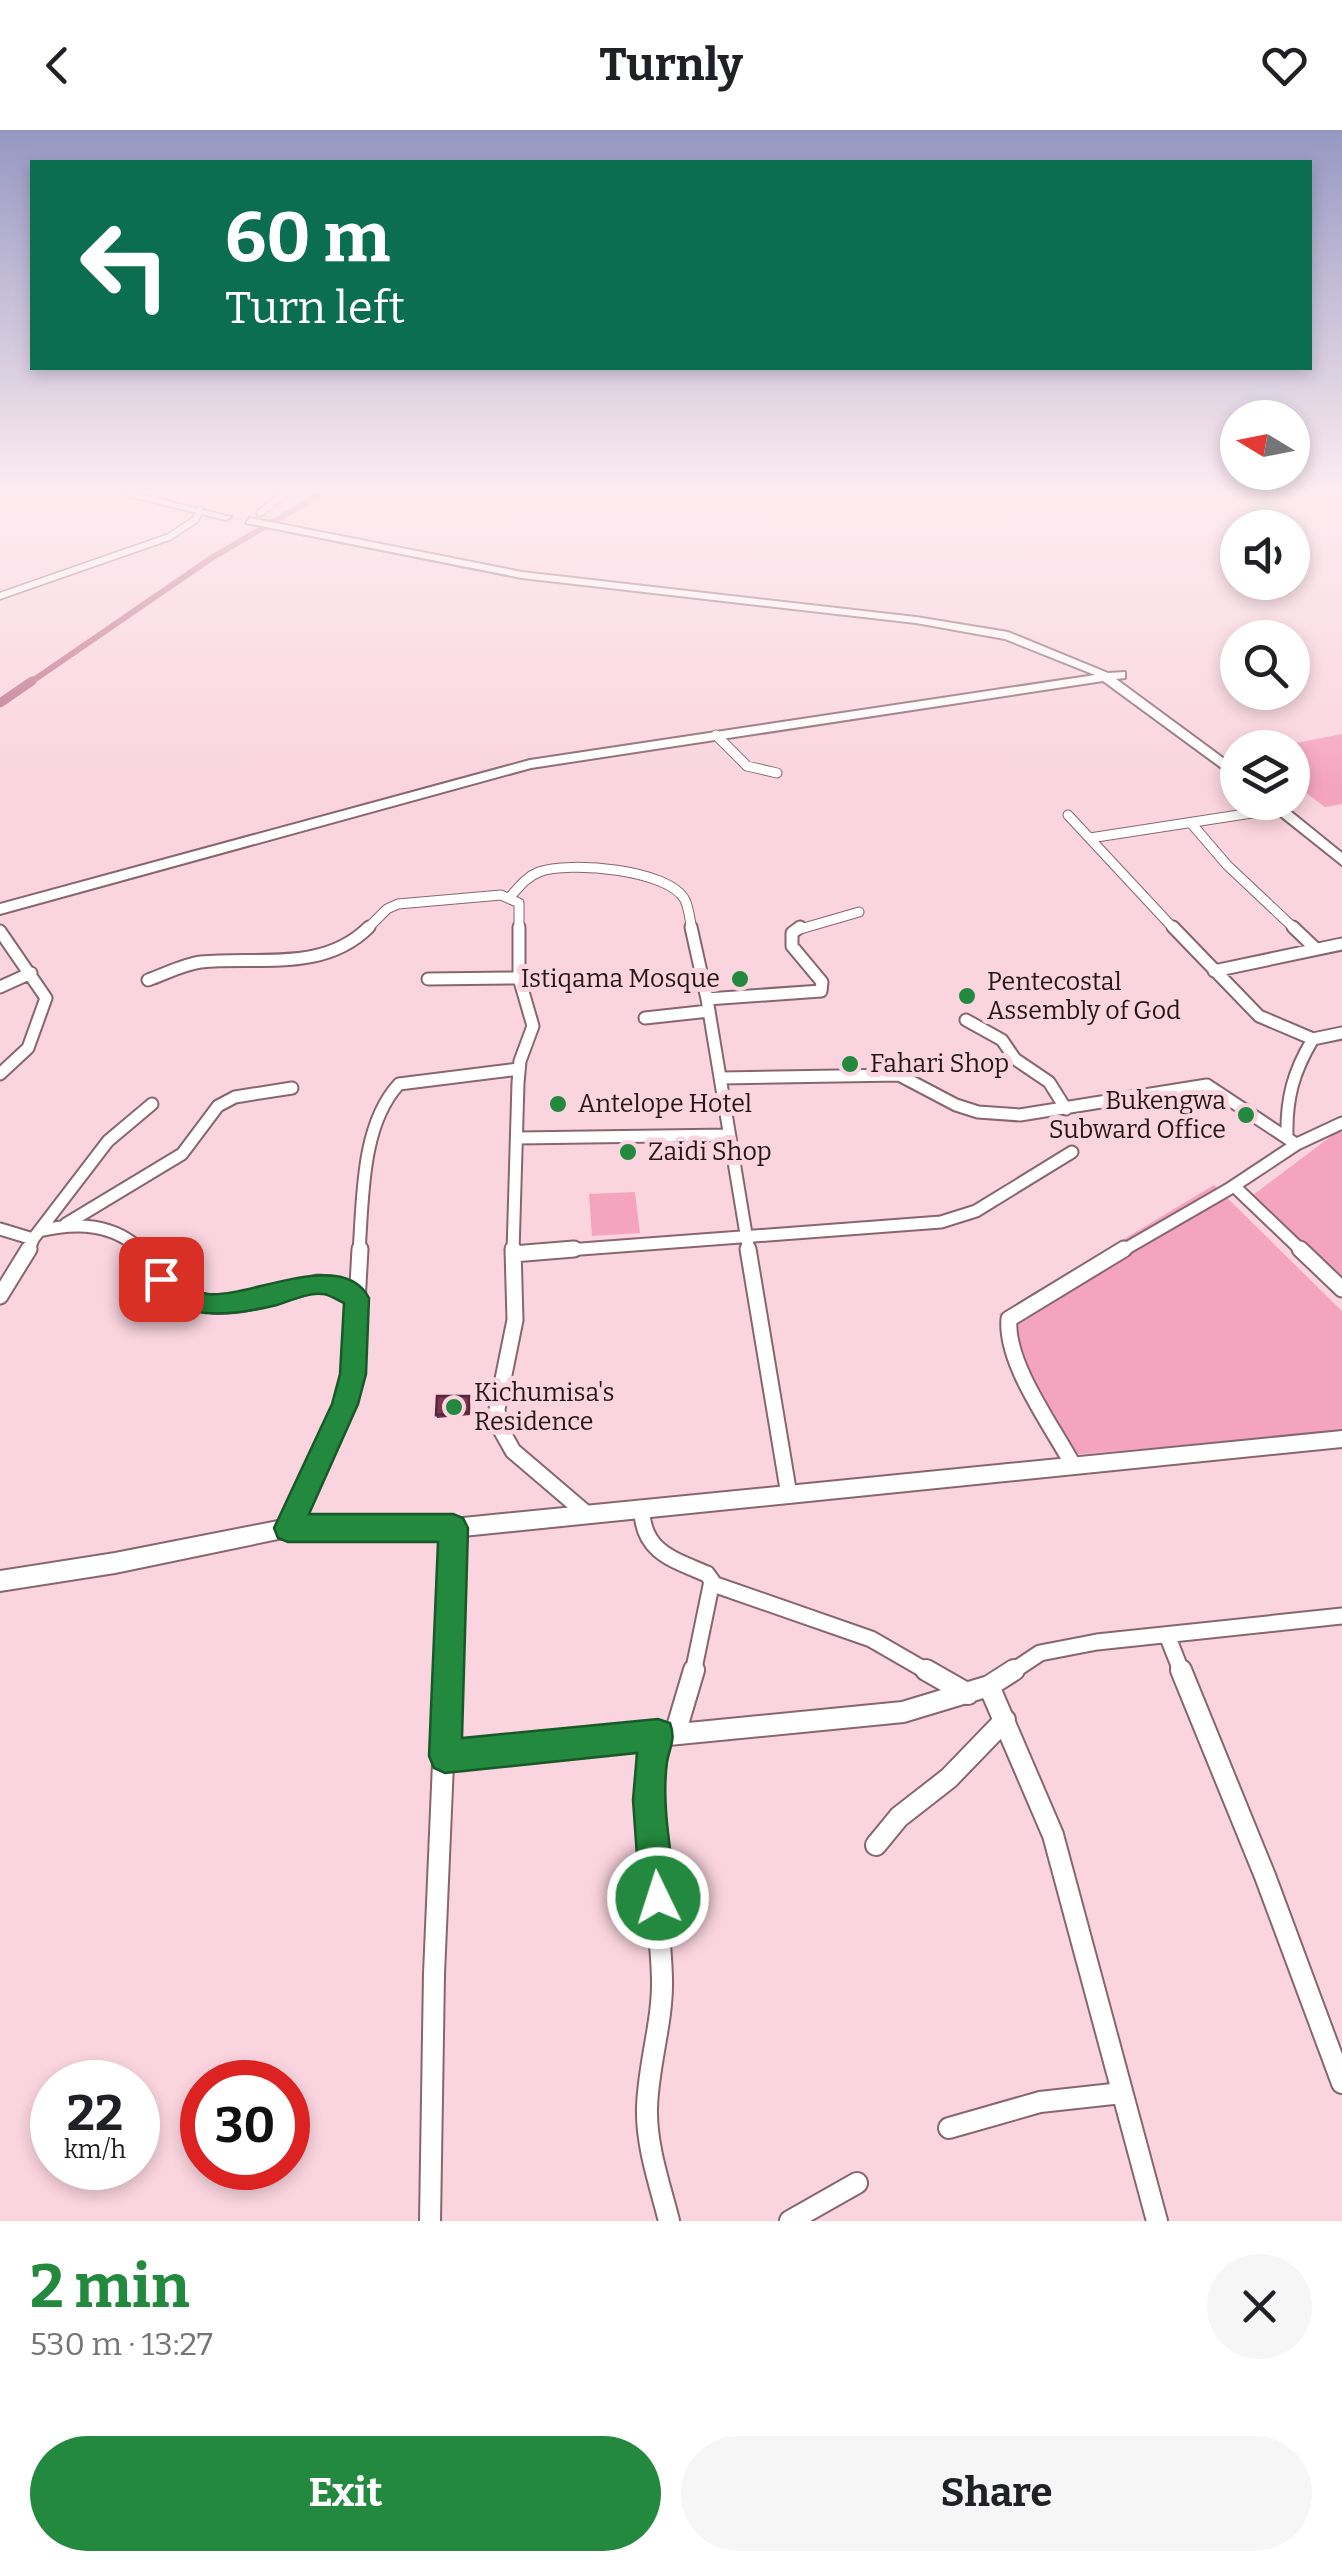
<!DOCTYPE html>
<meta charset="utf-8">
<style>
:root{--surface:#fff;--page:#f6f6f6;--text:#202124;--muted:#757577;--accent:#23893e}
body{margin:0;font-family:Bitter,serif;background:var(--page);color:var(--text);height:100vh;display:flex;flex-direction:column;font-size:38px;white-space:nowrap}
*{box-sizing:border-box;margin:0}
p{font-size:32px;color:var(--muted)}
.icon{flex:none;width:55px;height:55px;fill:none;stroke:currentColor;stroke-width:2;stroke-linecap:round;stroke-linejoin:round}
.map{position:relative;height:2091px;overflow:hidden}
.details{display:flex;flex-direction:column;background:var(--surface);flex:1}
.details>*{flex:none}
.top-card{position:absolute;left:30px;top:30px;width:1282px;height:210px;border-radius:0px;box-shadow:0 5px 15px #0003;background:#0b6e4f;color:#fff;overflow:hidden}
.needle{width:65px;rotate:280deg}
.controls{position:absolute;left:1220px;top:270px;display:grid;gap:20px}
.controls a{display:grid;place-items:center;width:90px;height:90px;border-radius:50%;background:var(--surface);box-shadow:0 5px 15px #0003;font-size:50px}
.speed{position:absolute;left:30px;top:1930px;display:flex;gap:20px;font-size:50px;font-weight:700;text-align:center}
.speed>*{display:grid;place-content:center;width:130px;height:130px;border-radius:50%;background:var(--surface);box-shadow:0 5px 15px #0003;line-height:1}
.speed small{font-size:25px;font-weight:400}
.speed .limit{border:15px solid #d22;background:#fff;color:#111}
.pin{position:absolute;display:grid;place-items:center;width:85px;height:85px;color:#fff;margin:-42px;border-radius:20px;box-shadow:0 5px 15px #0006}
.me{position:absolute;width:110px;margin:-55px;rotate:356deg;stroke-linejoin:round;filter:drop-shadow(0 0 8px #0008)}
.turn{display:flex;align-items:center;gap:35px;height:210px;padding:0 30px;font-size:45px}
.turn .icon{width:130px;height:130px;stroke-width:2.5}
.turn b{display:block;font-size:70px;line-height:85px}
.round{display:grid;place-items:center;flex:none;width:105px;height:105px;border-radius:52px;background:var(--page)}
.headline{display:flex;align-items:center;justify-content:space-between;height:170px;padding:0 30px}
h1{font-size:60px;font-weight:700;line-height:75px;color:var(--accent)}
.button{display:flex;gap:20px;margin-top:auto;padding:20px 30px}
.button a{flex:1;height:115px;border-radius:60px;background:var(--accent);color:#fff;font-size:40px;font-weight:700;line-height:115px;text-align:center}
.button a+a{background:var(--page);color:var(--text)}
header{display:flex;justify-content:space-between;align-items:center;height:130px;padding:0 30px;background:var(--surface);font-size:45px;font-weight:700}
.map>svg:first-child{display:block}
</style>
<header><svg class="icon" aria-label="back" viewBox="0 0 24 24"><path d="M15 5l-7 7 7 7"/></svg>Turnly<svg class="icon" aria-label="heart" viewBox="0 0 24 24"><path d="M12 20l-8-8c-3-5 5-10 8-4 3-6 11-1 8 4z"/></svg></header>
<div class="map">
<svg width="1342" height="2091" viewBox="0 0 1342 2091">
<rect width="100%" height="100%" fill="#fad4df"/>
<path fill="#f5a4bf" d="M1342,604V674L1325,677L1293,653L1292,618L1276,617Z
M1342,998V1155L1253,1065Z
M1214,1055L1342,1181V1302L1070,1325L999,1184Z
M635,1062L640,1103L592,1106L589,1064Z"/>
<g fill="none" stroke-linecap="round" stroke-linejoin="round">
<path stroke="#bc6e8a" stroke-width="6" d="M28,554L213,427L321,364"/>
<path stroke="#bc6e8a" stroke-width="9" d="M0,573L32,551"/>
<g stroke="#876670" stroke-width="9">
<path id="minor-far4" d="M260,383L284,364
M0,466L169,407L195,390L200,380"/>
</g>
<g stroke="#876670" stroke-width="11">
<path id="minor-far3" d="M716,605L747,636L777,643
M1068,685L1175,800
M1191,693L1227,735L1296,800
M1090,708L1278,679
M510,767C519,757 526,747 539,742C568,731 669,739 685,770C689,778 690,791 692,800
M366,800L387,779L398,774L501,765L519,773V800
M797,800L859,782"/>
</g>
<g stroke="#876670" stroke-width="15">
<path id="minor-far2" d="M691,797L707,869L749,1122
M1173,797L1259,886L1313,909
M1293,797L1316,819
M0,801L46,868L28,918L0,944
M1214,841L1342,814
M428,849L519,848
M148,850C165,844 184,834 201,832C258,826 323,843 369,797
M0,857L31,843
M707,869L821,861L822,852L792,816V803L800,797
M645,888L709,881
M966,890L1002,910L1015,929L1049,952L1066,979
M721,948L899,945L956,975L978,982L1020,985L1207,955L1296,1014
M1287,1007C1286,969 1293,942 1313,909L1342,903
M518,1008L729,1005
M1234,1056L1303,1122
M66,1094L182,1024L218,976L235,967L292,958
M0,1099L33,1109L28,1122
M39,1101C77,1092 114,1093 143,1122
M33,1109L108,1011L152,974
M359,1122C363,1068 361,995 399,954L519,939
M513,1122L518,953L520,931L533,896L519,848V797
M541,1122L941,1092L976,1081L1072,1022
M1120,1122L1229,1059L1297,1014L1342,993"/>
</g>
<g stroke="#876670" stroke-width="19">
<path id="minor-far1" d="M140,1119C152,1133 161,1150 175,1161C214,1192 276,1165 318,1153L329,1154L356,1168
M513,1119L515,1190L497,1279L499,1296L513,1321L588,1385
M748,1119L789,1365
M1300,1119L1342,1159
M513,1124L574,1119
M0,1166L29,1119
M1073,1335C1052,1296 1005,1233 1009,1189L1124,1119
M642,1381C643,1422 674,1430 707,1444L712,1451L693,1543
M288,1398L345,1274L353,1244L360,1119
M713,1454L871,1509L930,1543
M1167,1505L1182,1543
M447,1543L453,1398
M1010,1543L1040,1523L1097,1512L1342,1486"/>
</g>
<g stroke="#876670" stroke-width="24">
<path id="minor" d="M926,1540L968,1564
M1181,1540L1265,1746L1342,1953
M989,1556L1053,1705L1157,2091
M675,1604L694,1540
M658,1605C638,1683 660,1769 662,1849C663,1892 648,1935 647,1978C646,2016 660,2055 669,2091
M445,1627L903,1582L989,1556L1014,1540
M876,1715L899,1687L949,1648L1005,1590
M949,1998L1040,1972L1122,1963
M430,2091L434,1844L447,1540
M790,2091L857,2053"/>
</g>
<g stroke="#876670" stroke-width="4">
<path id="tertiary" d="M1342,1301V1317L453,1407H288L115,1443L0,1461V1441L115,1423L288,1389H453Z"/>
</g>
<g stroke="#876670" stroke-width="4">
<path id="primary" d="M121,364H138L231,387L226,390Z
M250,388L522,442L916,487L1008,502L1108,543L1125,542V548L1116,549L1238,639V650L1103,551L531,638L0,784V774L530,630L1095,545L1005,509L916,493L522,448L246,393Z
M1263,672H1279L1342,723V735Z"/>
</g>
<use href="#minor-far4" stroke="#fff" stroke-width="6"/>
<use href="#minor-far3" stroke="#fff" stroke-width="9"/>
<use href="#minor-far2" stroke="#fff" stroke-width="11"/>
<use href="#minor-far1" stroke="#fff" stroke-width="15"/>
<use href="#minor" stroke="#fff" stroke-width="20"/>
<use href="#tertiary" fill="#fff" fill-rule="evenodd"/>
<use href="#primary" fill="#fff" fill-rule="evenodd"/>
</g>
<path fill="#6c2e47" d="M469,1266L470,1285L437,1288L436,1285Z"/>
<path fill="#7e3652" stroke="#582639" stroke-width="2.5" d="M437,1266H469V1282L436,1285Z"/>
<linearGradient id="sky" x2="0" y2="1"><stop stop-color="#9698c2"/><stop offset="0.55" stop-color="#fdecf1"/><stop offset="1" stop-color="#fdecf1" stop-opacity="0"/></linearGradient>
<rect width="1342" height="657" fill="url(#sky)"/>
<path fill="#23893e" stroke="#175928" stroke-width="2.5" d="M161,1139C179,1145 188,1162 208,1164C251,1168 343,1117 369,1168L366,1244L358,1274L309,1384H453L463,1388L468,1398L462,1608L658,1589L670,1593C676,1609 670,1616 667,1632C661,1676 672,1725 676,1768L671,1781L658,1786L645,1781L640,1768L633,1670L637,1623L445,1643L434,1638L429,1626L438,1412H288L278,1408L274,1398L332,1274L340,1244L344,1173C337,1170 329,1164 322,1164C309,1162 290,1171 277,1175C236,1185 172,1195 149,1149L152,1142Z"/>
<g fill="#23893e" stroke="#fad4df" stroke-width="4">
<circle cx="740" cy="849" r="10"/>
<circle cx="967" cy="866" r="10"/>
<circle cx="850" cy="934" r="10"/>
<circle cx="558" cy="974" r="10"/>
<circle cx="1246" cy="985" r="10"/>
<circle cx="628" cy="1022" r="10"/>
<circle cx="454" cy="1277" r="10"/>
</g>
<g text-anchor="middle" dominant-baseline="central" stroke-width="10" stroke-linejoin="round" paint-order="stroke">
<g font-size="25" fill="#24171b" stroke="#fad4df" text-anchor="start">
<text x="720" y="849" text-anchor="end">Istiqama Mosque</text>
<text x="987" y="852">Pentecostal<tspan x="987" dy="29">Assembly of God</tspan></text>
<text x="870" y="934">Fahari Shop</text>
<text x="1226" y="971" text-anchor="end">Bukengwa<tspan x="1226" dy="29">Subward Office</tspan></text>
<text x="578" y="974">Antelope Hotel</text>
<text x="648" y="1022">Zaidi Shop</text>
<text x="474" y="1263">Kichumisa's<tspan x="474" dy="29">Residence</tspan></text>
</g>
</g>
</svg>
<div class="controls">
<a><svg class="needle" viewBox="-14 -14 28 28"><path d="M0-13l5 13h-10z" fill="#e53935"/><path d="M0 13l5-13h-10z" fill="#757577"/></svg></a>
<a><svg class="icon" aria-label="sound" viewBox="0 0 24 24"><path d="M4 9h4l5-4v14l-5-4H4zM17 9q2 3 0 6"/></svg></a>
<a><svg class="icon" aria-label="search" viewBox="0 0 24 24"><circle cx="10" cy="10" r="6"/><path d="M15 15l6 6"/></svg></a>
<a><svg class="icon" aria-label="layers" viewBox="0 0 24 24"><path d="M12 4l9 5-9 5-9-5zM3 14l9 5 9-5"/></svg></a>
</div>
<div class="speed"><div>22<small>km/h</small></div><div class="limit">30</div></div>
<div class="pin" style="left:161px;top:1149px;background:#d93025"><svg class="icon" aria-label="arrive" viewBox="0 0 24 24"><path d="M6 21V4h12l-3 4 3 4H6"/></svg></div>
<svg class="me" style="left:658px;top:1768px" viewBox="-20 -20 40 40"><circle r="17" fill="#23893e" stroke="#fff" stroke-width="3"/><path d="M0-11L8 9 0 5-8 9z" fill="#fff"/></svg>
<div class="top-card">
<div class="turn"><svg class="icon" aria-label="left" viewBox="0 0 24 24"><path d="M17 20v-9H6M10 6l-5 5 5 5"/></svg><div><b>60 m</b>Turn left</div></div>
</div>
</div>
<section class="details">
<div class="headline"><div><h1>2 min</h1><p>530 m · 13:27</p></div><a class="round"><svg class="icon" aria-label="close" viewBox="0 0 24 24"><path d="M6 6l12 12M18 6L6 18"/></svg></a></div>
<div class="button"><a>Exit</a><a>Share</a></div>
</section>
